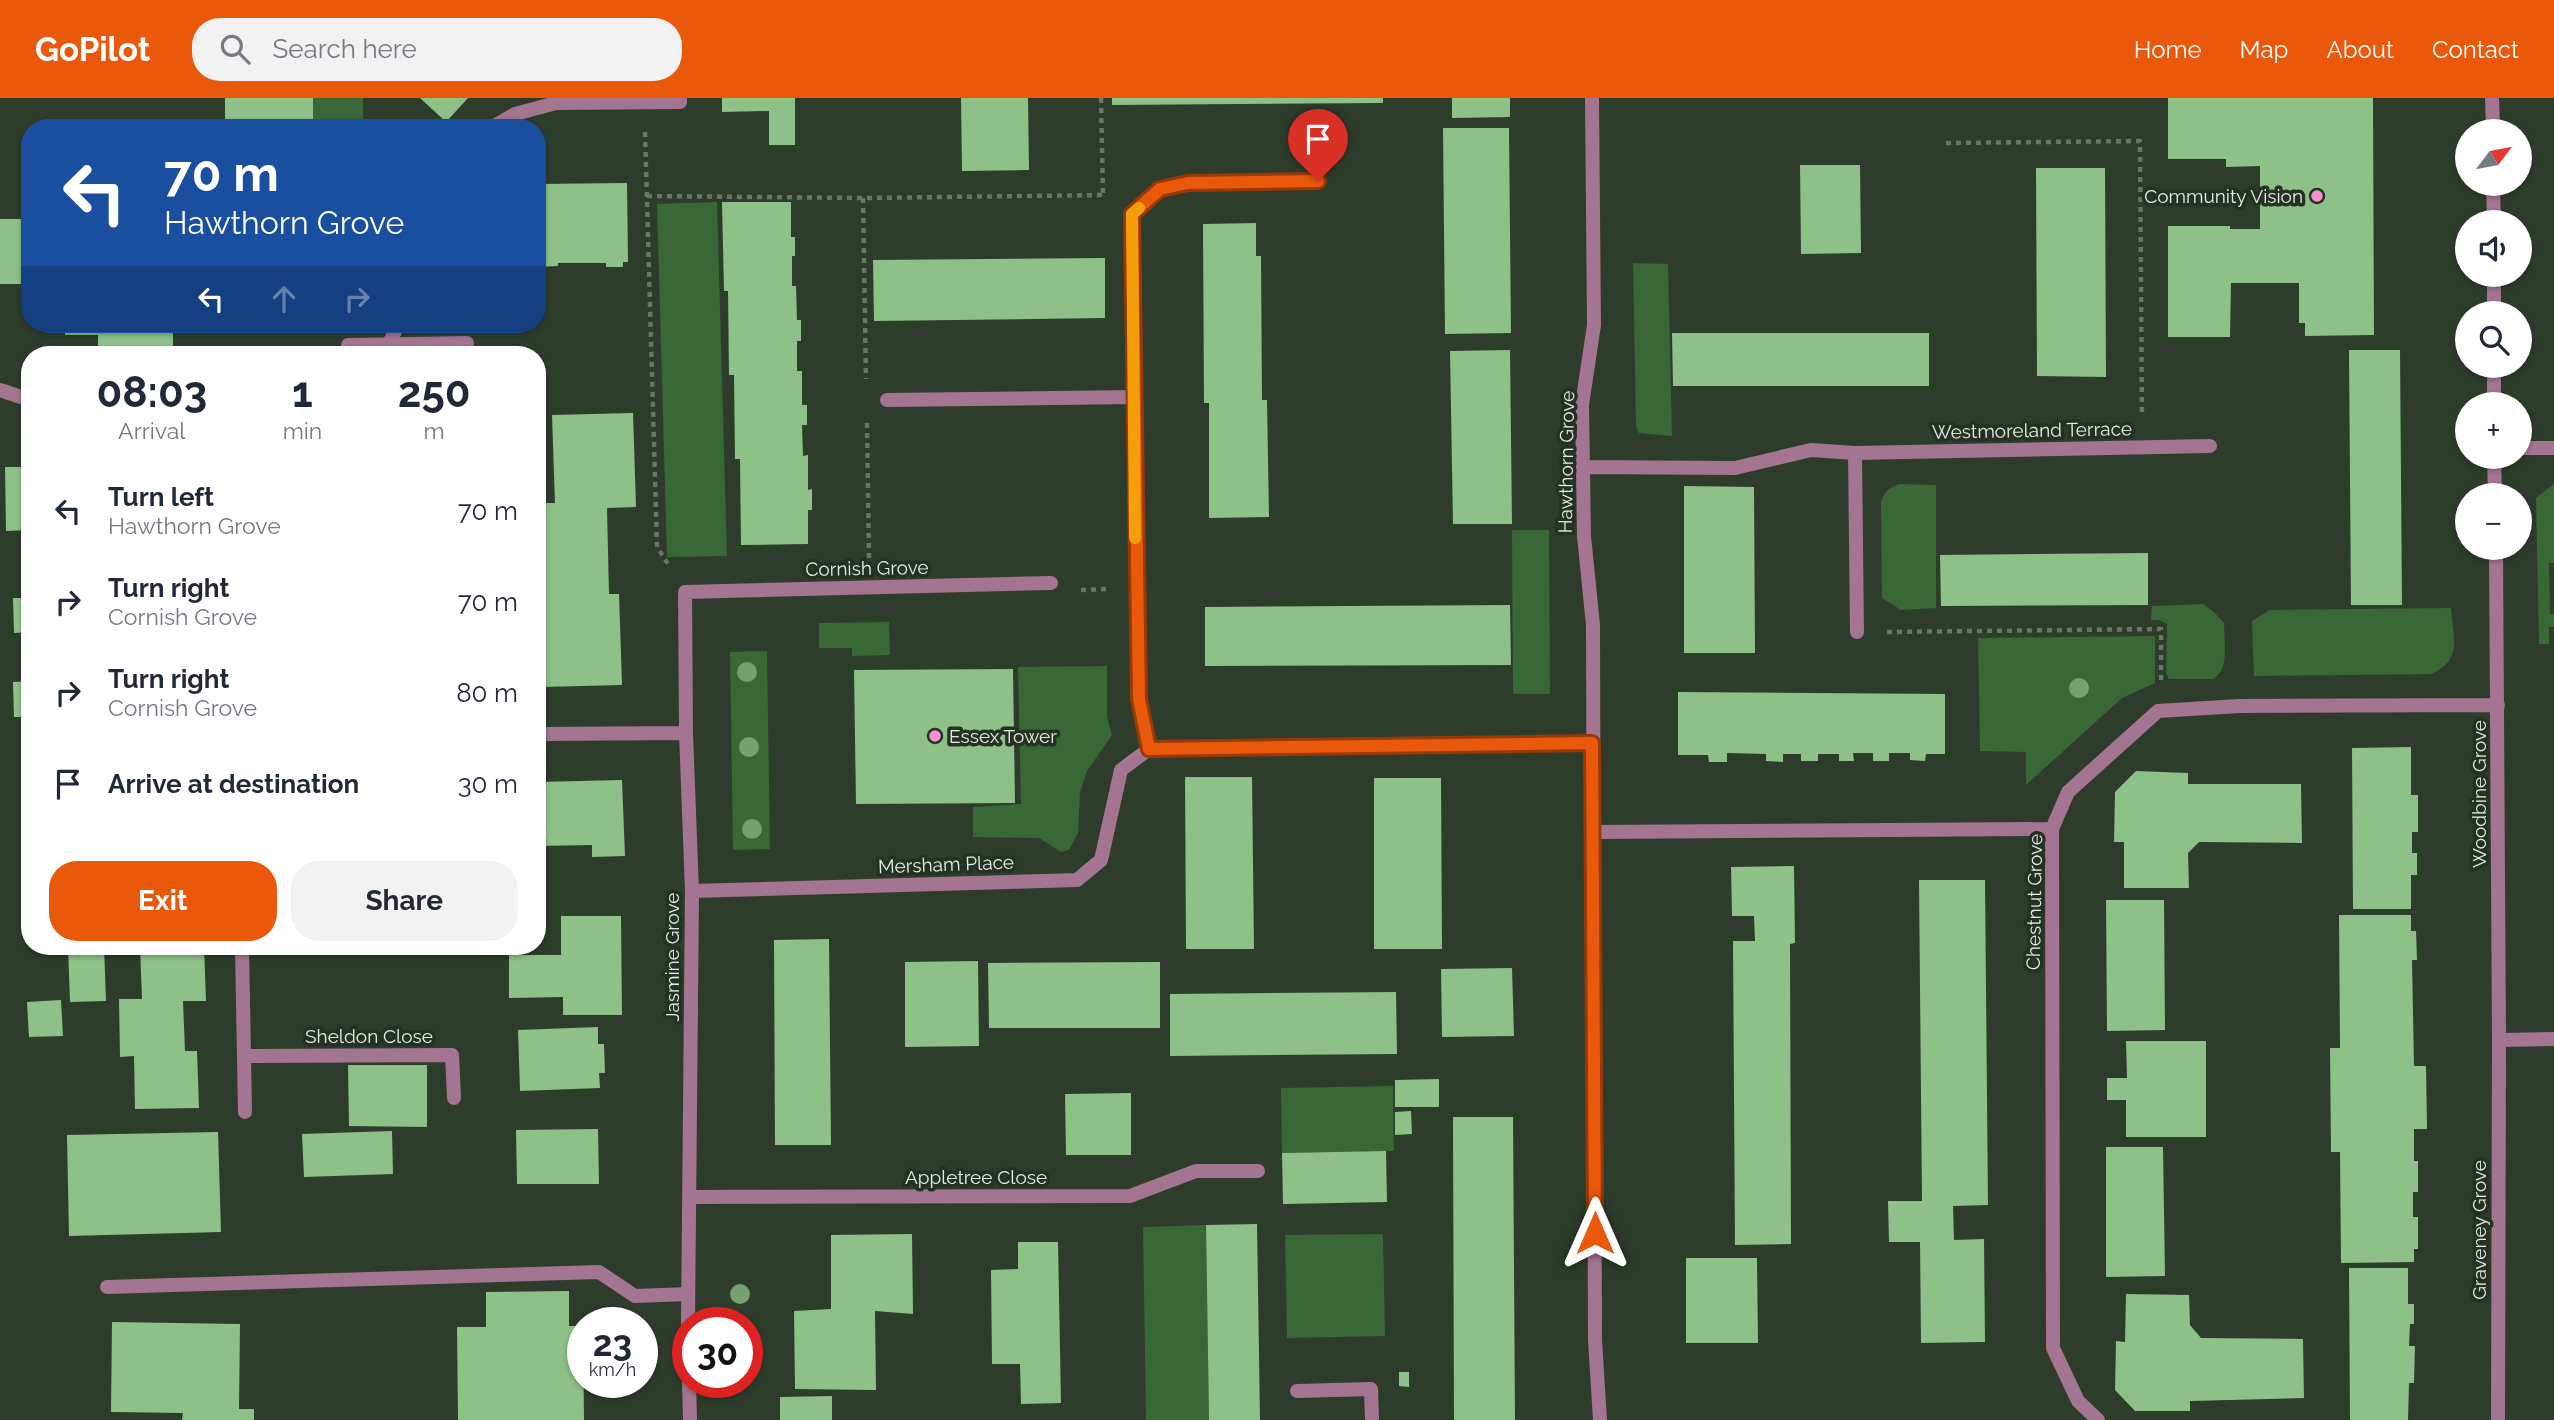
<!DOCTYPE html>
<meta charset="utf-8">
<style>
:root{--surface:#fff;--page:#f2f2f3;--text:#1f2937;--muted:#747a83;--accent:#ea580c}
body{margin:0;font-family:Raleway,sans-serif;background:var(--page);color:var(--text);height:100vh;display:flex;flex-direction:column;font-size:26px;white-space:nowrap}
*{box-sizing:border-box;margin:0}
p{font-size:23px;color:var(--muted)}
.icon{flex:none;width:38px;height:38px;fill:none;stroke:currentColor;stroke-width:2;stroke-linecap:round;stroke-linejoin:round}
.map{position:relative;flex:1;overflow:hidden}
.panel{position:absolute;left:21px;top:248px;width:525px;height:609px;display:flex;flex-direction:column;background:var(--surface);border-radius:28px;box-shadow:0 2px 5px #0004}
.panel>*{flex:none}
.top-card{position:absolute;left:21px;top:21px;width:525px;height:214px;border-radius:28px;box-shadow:0 2px 5px #0004;background:#1a4fa0;color:#fff;overflow:hidden}
.needle{width:46px;rotate:58deg}
.tools{position:absolute;left:2455px;top:21px;display:grid;gap:14px}
.tools a{display:grid;place-items:center;width:77px;height:77px;border-radius:50%;background:var(--surface);box-shadow:0 2px 5px #0004;font-size:35px}
.speed{position:absolute;left:567px;top:1209px;display:flex;gap:14px;font-size:35px;font-weight:700;text-align:center}
.speed>*{display:grid;place-content:center;width:91px;height:91px;border-radius:50%;background:var(--surface);box-shadow:0 2px 5px #0004;line-height:1}
.speed small{font-size:18px;font-weight:400}
.speed .limit{border:10px solid #d22;background:#fff;color:#111}
.pin{position:absolute;display:grid;place-items:center;width:60px;height:60px;color:#fff;margin:-72px -30px;border-radius:50% 50% 50% 0;rotate:-45deg;box-shadow:0 0 7px #0007}
.pin .icon{rotate:45deg}
.me{position:absolute;width:77px;margin:-38px;rotate:0deg;stroke-linejoin:round;filter:drop-shadow(0 0 5px #0008)}
.turn{display:flex;align-items:center;gap:24px;height:147px;padding:0 28px;font-size:32px}
.turn .icon{width:91px;height:91px;stroke-width:2.5}
.turn b{display:block;font-size:49px;line-height:60px}
.lanes{display:flex;align-items:center;height:66px;padding:0 28px;background:#0003;justify-content:center;gap:35px;direction:ltr}
.lanes .off{opacity:.35}
.eta{display:flex;justify-content:space-evenly;align-items:center;height:119px;text-align:center}
.eta b{font-size:42px;font-weight:700;line-height:49px}
.action{display:flex;gap:14px;margin-top:auto;padding:14px 28px}
.action a{flex:1;height:80px;border-radius:28px;background:var(--accent);color:#fff;font-size:28px;font-weight:700;line-height:80px;text-align:center}
.action a+a{background:var(--page);color:var(--text)}
ul{padding:0;list-style:none}
li{display:flex;align-items:center;gap:21px;height:91px;padding:0 28px}
li div{flex:1}
li b{display:block;font-size:26px}
li em{font-style:normal}
header{display:flex;align-items:center;gap:42px;box-sizing:border-box;height:98px;padding:0 35px;background:var(--accent);color:#fff}
header strong{font-size:33px}
nav{display:flex;gap:38px;margin-inline-start:auto;font-size:24px}
.search{width:490px;height:63px;background:var(--page);display:flex;align-items:center;gap:18px;box-sizing:border-box;padding:0 24px;border-radius:28px;color:var(--muted);font-size:26px}
.map>svg:first-child{display:block}
</style>
<header>
<strong>GoPilot</strong>
<div class="search"><svg class="icon" aria-label="search" viewBox="0 0 24 24"><circle cx="10" cy="10" r="6"/><path d="M15 15l6 6"/></svg>Search here</div>
<nav><a>Home</a><a>Map</a><a>About</a><a>Contact</a></nav>
</header>
<div class="map">
<svg width="2554" height="1322" viewBox="0 0 2554 1322">
<rect width="100%" height="100%" fill="#2e3c2c"/>
<path fill="#3a6736" d="M313,0H363V30H313Z
M717,104L727,458L667,459L657,106Z
M1633,165L1668,166L1672,338L1639,335L1636,328Z
M1900,386L1936,387V510L1901,512L1882,500L1881,404C1885,393 1889,389 1900,386Z
M2554,386V465H2549L2550,516H2554V529H2549V546H2539L2536,400Z
M1512,432H1549L1550,596H1513Z
M2203,506L2214,514L2224,525C2224,542 2230,572 2213,581H2169L2166,575L2167,526L2159,522H2151L2152,508Z
M2451,510C2453,540 2463,562 2431,576L2254,578L2252,523L2269,512Z
M889,524L890,557L852,558V550H819V525Z
M2155,538V585L2122,600L2026,687V654L1980,653L1978,540Z
M767,553L770,751L733,752L730,554Z
M1107,568V619L1112,637L1087,673L1080,694L1078,735L1069,752L1061,754L1039,740L973,739V709L1021,706L1018,569Z
M1393,988L1394,1053L1282,1055L1281,990Z
M1206,1127L1209,1322H1146L1143,1129Z
M1383,1136L1385,1238L1287,1240L1285,1137Z"/>
<path fill="#8dc188" d="M225,0H313V27H225Z
M420,0H468L446,24Z
M722,0H795V47H769V13L722,14Z
M961,0H1028L1029,72L962,73Z
M1112,0H1383V5L1112,7Z
M1452,0H1510V19L1452,20Z
M2168,0H2373L2374,237L2305,238V225H2299V185H2231L2230,239H2168V128H2230V131H2260V68L2226,69V61H2168Z
M1443,30H1509L1511,235L1445,236Z
M1800,67H1860L1861,155L1801,156Z
M2036,70H2105L2106,279L2037,278Z
M627,85L628,164H623V169H606V165H558V168L537,169V86Z
M722,104H791V139H795V158H792V188H796L797,222H801V243H797V273H802V307H807V327H802L803,358L808,357V392L812,391V412H808V446L741,447L740,361H735L734,277H729L728,193H724Z
M0,121H30V186H0Z
M1256,125V158H1261L1262,302H1267L1269,419L1209,420V305H1204L1203,126Z
M1105,160V220L874,223L873,162Z
M65,226H173V257H98V237H65Z
M1672,235H1929V288H1673Z
M1510,252L1512,426H1453L1450,253Z
M2349,252H2400L2402,507H2351Z
M633,315L636,409L607,410L609,496H619L622,587L542,589L539,500H537V405H555L552,317Z
M5,369H30V432L6,433Z
M1684,388L1754,389L1755,555H1684Z
M2148,455V507L1941,508L1940,457Z
M13,500H30V534L14,535Z
M1510,507L1511,567L1205,568V509Z
M1013,571L1015,705L856,706L854,572Z
M30,583V619H14L13,584Z
M1678,594L1945,596V656H1926L1925,663L1910,662V655H1889V663H1873V655H1853L1854,663H1839V656H1818V663H1801V656H1783V664L1766,663V656L1727,655V664H1709L1708,657H1678Z
M2411,649V697H2418V734H2412V755H2417V777H2411V811H2353L2352,650Z
M2136,673L2188,675V686H2301L2302,745L2199,744L2188,755L2189,790H2124V744H2114L2115,694Z
M1185,679H1252L1254,851H1186Z
M1374,680H1441L1442,851H1374Z
M622,682L625,758L592,759V747L537,748V684Z
M1794,768L1795,845L1790,846L1791,1146L1735,1147L1733,843H1755L1754,818H1732L1731,769Z
M1919,782H1985L1988,1107L1953,1108L1954,1142L1984,1141L1985,1244L1921,1245L1920,1144H1889L1888,1103H1922Z
M2106,802H2164L2165,932L2107,933Z
M2339,817H2411V833H2416L2417,862H2412L2414,968H2426L2427,1031H2414V1063H2418V1094H2413V1119H2418V1151H2414V1164L2341,1165L2340,1054H2331L2330,950H2340Z
M561,818H621L622,917H563V899L509,900V857H561Z
M829,841L831,1047H775L774,842Z
M68,849H104L106,903L70,904Z
M140,849H204L206,903H183L185,953H197L199,1010L135,1011L134,958L120,959L119,901H142Z
M978,863L979,948L905,949V864Z
M1160,864V930H989L988,865Z
M1512,870L1514,938L1442,939L1441,871Z
M1396,894L1397,956L1170,958V896Z
M61,902L63,938L29,939L27,904Z
M598,929V946H604L605,975H599L600,990L520,993L518,932Z
M2126,943H2206V1039H2126V1002H2107V980H2127Z
M348,967H427V1029L349,1028Z
M1439,981V1009H1395V982Z
M1131,995V1057H1066L1065,996Z
M1411,1013L1412,1036L1395,1037V1014Z
M1453,1019H1513L1515,1322H1454Z
M598,1031L599,1086H517L516,1032Z
M392,1033L393,1076L304,1079L302,1036Z
M218,1034L221,1134L69,1138L67,1037Z
M2106,1049H2163L2165,1178L2106,1179Z
M1386,1053L1387,1104L1283,1106L1282,1055Z
M1257,1126L1260,1322H1209L1206,1127Z
M912,1136L913,1216L875,1213L876,1292L795,1291L794,1213L831,1211V1137Z
M1018,1144H1058L1061,1305L1021,1306L1020,1266H992L991,1172L1018,1171Z
M1686,1160H1757L1758,1245H1686Z
M2349,1170H2408V1206H2414V1226H2410L2409,1248H2415L2414,1285H2409L2408,1322H2350Z
M569,1193V1228H583L584,1322H458L457,1229H486V1194Z
M2126,1196L2189,1197L2190,1227L2201,1240L2303,1241L2304,1300L2190,1303V1313H2135L2115,1292L2116,1243L2125,1244Z
M112,1224L240,1226L239,1311H254V1322H182L183,1315L111,1314Z
M1399,1274H1409V1289L1399,1288Z
M832,1298V1322H780V1299Z"/>
<g fill="none" stroke-linecap="round" stroke-linejoin="round">
<path stroke="#697567" stroke-width="4.5" stroke-dasharray="5 5" stroke-linecap="butt" d="M1101,0L1103,97L1105,99
M645,34L657,449L670,469
M1946,45L2140,43L2142,319
M647,98L863,100L1103,97
M863,100L866,281
M867,325L869,460
M1081,492L1107,491
M1887,534L2161,531V584"/>
<path stroke="#a37591" stroke-width="14" d="M107,1189L599,1174L635,1198L688,1196"/>
<path stroke="#a37591" stroke-width="14" d="M1592,0L1594,227L1582,307L1584,438L1593,527L1595,1242L1600,1322
M2492,0L2493,33
M491,30L515,16L556,5L680,4V0
M2493,86L2494,124
M2494,177V215
M348,247L467,245
M388,247L399,226
M2494,268V306
M0,292L30,302
M887,302L1134,299
M2520,350H2554
M1855,355L1857,534
M2494,359L2495,397
M1583,369L1735,370L1811,352L1855,355L2210,348
M2496,450L2499,942L2498,1322
M537,636L686,635
M1149,651L1139,601L1132,116L1160,91L1188,85L1318,83
M1594,734L2052,731
M692,793L1077,782L1101,762L1121,672L1149,651L1592,645
M242,849L245,1014
M2499,942L2554,941
M244,958L452,957L454,1000
M690,1099L1130,1098L1196,1073H1258
M688,1225L692,793L686,635L685,494L1051,485
M689,1284L690,1322
M1297,1293L1371,1291L1372,1322
M2098,1322L2078,1303L2053,1250L2052,731L2068,694L2158,613L2239,608L2498,607"/>
</g>
<g fill="#73a16f">
<circle cx="747" cy="574" r="10"/>
<circle cx="2079" cy="590" r="10"/>
<circle cx="749" cy="649" r="10"/>
<circle cx="752" cy="731" r="10"/>
<circle cx="740" cy="1196" r="10"/>
</g>
<g fill="none" stroke-linecap="round" stroke-linejoin="round">
<g stroke="#983908" stroke-width="18">
<path id="route" d="M1318,83L1188,85L1160,91L1132,116L1139,601L1149,651L1592,645L1595,1135"/>
</g>
<use href="#route" stroke="#ea580c" stroke-width="12"/>
<path stroke="#f59e0b" stroke-width="12" d="M1135,440L1132,116L1139,110"/>
</g>
<g fill="#f690d1" stroke="#243223" stroke-width="2.5">
<circle cx="2317" cy="98" r="7"/>
<circle cx="935" cy="638" r="7"/>
</g>
<g text-anchor="middle" dominant-baseline="central" stroke-width="7" stroke-linejoin="round" paint-order="stroke">
<g font-size="19" fill="#e4ece3" stroke="#243223" text-anchor="end">
<text x="2303" y="98">Community Vision</text>
<text x="949" y="638" text-anchor="start">Essex Tower</text>
</g>
<g font-size="19" fill="#e4ece3" stroke="#243223">
<text transform="translate(2032 332) rotate(-1)">Westmoreland Terrace</text>
<text transform="translate(1566 364) rotate(-89)">Hawthorn Grove</text>
<text transform="translate(867 470) rotate(-1)">Cornish Grove</text>
<text transform="translate(2479 696) rotate(-90)">Woodbine Grove</text>
<text transform="translate(946 766) rotate(-2)">Mersham Place</text>
<text transform="translate(2034 804) rotate(-89)">Chestnut Grove</text>
<text transform="translate(672 859) rotate(-90)">Jasmine Grove</text>
<text x="369" y="938">Sheldon Close</text>
<text x="976" y="1079">Appletree Close</text>
<text transform="translate(2479 1132) rotate(-90)">Graveney Grove</text>
</g>
</g>
</svg>
<div class="tools">
<a><svg class="needle" viewBox="-14 -14 28 28"><path d="M0-13l5 13h-10z" fill="#e53935"/><path d="M0 13l5-13h-10z" fill="#747a83"/></svg></a>
<a><svg class="icon" aria-label="sound" viewBox="0 0 24 24"><path d="M4 9h4l5-4v14l-5-4H4zM17 9q2 3 0 6"/></svg></a>
<a><svg class="icon" aria-label="search" viewBox="0 0 24 24"><circle cx="10" cy="10" r="6"/><path d="M15 15l6 6"/></svg></a>
<a>+</a>
<a>−</a>
</div>
<div class="speed"><div>23<small>km/h</small></div><div class="limit">30</div></div>
<div class="pin" style="left:1318px;top:83px;background:#d93025"><svg class="icon" aria-label="arrive" viewBox="0 0 24 24"><path d="M6 21V4h12l-3 4 3 4H6"/></svg></div>
<svg class="me" style="left:1595px;top:1135px" viewBox="-20 -20 40 40"><path d="M0-17L14 15 0 8-14 15z" fill="#ea580c" stroke="#fff" stroke-width="4"/></svg>
<div class="top-card">
<div class="turn"><svg class="icon" aria-label="left" viewBox="0 0 24 24"><path d="M17 20v-9H6M10 6l-5 5 5 5"/></svg><div><b>70 m</b>Hawthorn Grove</div></div>
<div class="lanes"><svg class="icon" aria-label="left" viewBox="0 0 24 24"><path d="M17 20v-9H6M10 6l-5 5 5 5"/></svg><svg class="icon off" aria-label="ahead" viewBox="0 0 24 24"><path d="M12 20V5M6 11l6-6 6 6"/></svg><svg class="icon off" aria-label="right" viewBox="0 0 24 24"><path d="M7 20v-9h11M14 6l5 5-5 5"/></svg></div>
</div>
<section class="panel">
<div class="eta">
<div><b>08:03</b><p>Arrival</p></div>
<div><b>1</b><p>min</p></div>
<div><b>250</b><p>m</p></div>
</div>
<ul>
<li><svg class="icon" aria-label="left" viewBox="0 0 24 24"><path d="M17 20v-9H6M10 6l-5 5 5 5"/></svg><div><b>Turn left</b><p>Hawthorn Grove</p></div><em>70 m</em></li>
<li><svg class="icon" aria-label="right" viewBox="0 0 24 24"><path d="M7 20v-9h11M14 6l5 5-5 5"/></svg><div><b>Turn right</b><p>Cornish Grove</p></div><em>70 m</em></li>
<li><svg class="icon" aria-label="right" viewBox="0 0 24 24"><path d="M7 20v-9h11M14 6l5 5-5 5"/></svg><div><b>Turn right</b><p>Cornish Grove</p></div><em>80 m</em></li>
<li><svg class="icon" aria-label="arrive" viewBox="0 0 24 24"><path d="M6 21V4h12l-3 4 3 4H6"/></svg><div><b>Arrive at destination</b></div><em>30 m</em></li>
</ul>
<div class="action"><a>Exit</a><a>Share</a></div>
</section>
</div>
